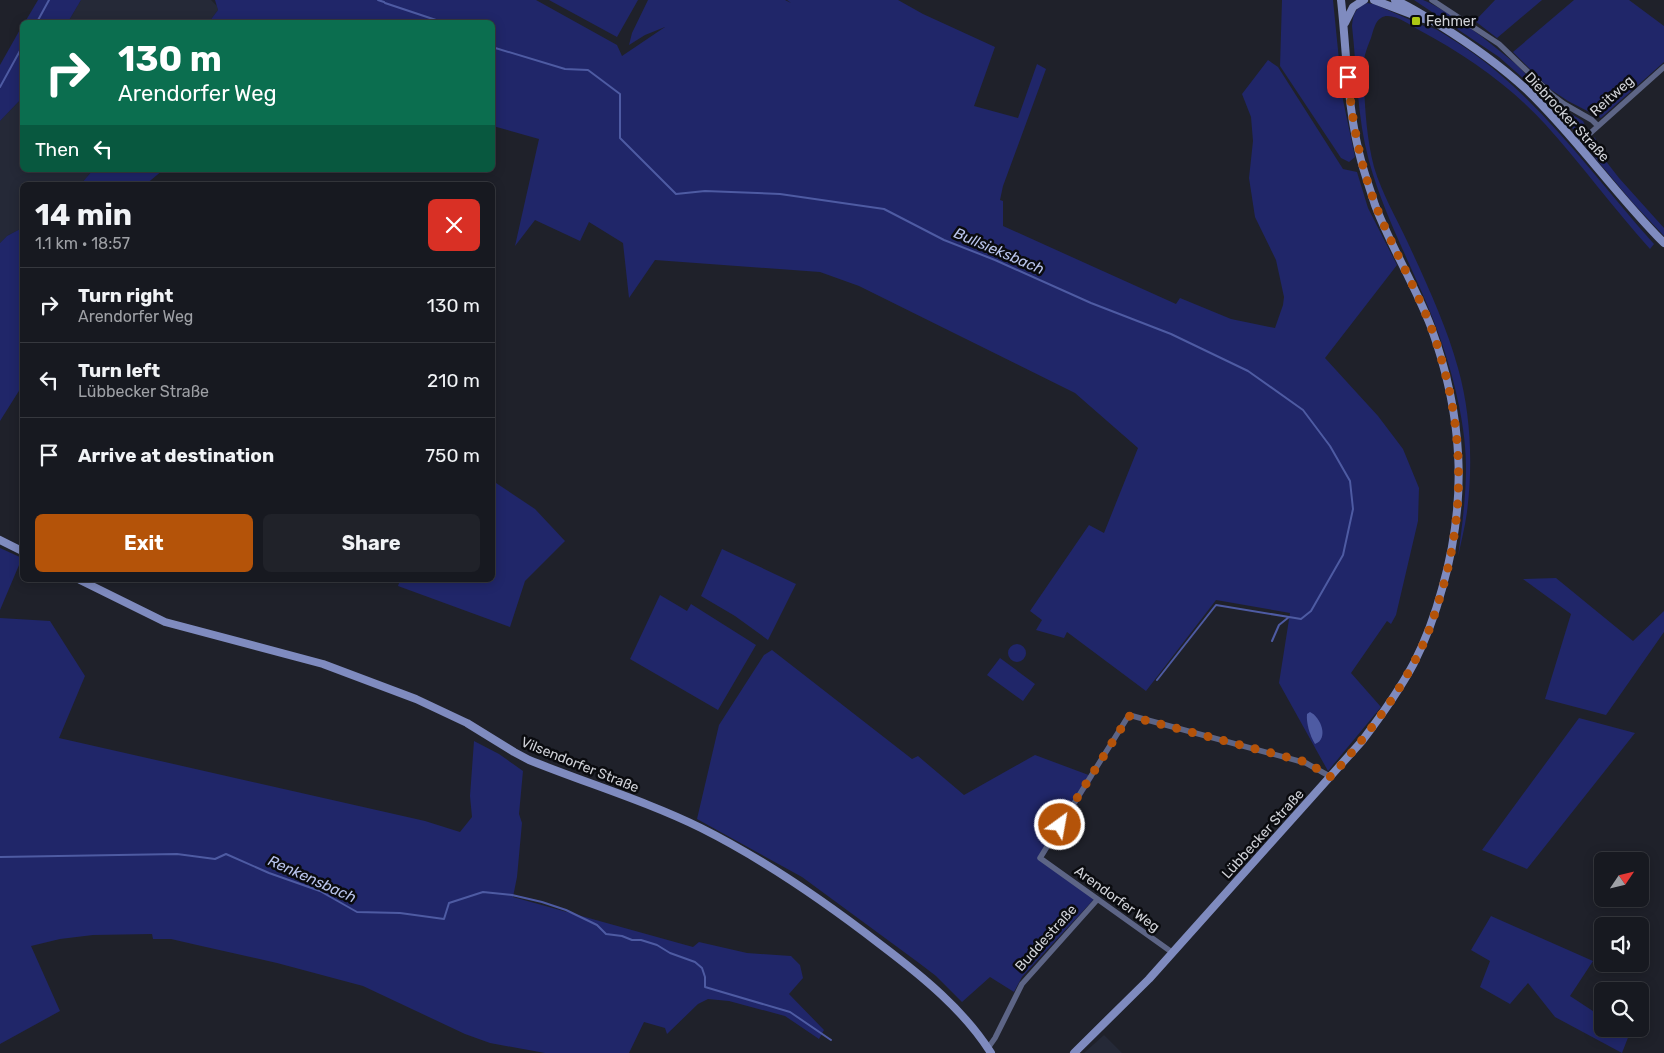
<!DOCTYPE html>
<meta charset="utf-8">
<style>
:root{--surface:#171920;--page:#202229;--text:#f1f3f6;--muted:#9ea0a5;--line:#36383e;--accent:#b45309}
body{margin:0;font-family:Rubik,sans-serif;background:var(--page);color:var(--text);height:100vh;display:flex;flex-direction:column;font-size:19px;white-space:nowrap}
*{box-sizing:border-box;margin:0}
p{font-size:16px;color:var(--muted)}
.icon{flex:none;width:28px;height:28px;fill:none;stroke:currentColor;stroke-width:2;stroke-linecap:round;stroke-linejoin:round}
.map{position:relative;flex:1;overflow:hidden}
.sheet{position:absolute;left:20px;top:182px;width:475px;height:400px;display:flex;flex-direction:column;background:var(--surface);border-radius:8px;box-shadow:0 2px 12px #0003,0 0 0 1px var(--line)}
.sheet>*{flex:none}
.banner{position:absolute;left:20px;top:20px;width:475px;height:152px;border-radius:8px;box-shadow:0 2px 12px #0003,0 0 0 1px var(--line);background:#0b6e4f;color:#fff;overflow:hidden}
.needle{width:32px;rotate:55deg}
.tools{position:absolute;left:1594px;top:852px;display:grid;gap:10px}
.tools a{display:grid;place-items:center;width:55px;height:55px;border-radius:8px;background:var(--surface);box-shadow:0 2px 12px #0003,0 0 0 1px var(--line);font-size:25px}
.pin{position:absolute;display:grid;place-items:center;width:42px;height:42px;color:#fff;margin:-21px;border-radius:10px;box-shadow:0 2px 8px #0006}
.me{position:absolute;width:55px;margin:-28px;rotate:32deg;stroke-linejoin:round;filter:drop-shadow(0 0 4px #0008)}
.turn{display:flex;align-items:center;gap:18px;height:105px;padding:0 15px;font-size:22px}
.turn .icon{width:65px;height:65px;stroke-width:2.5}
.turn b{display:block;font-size:35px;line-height:42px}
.then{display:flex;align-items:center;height:48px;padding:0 15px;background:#0003;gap:10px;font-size:19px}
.round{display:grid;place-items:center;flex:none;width:52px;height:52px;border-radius:8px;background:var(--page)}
.head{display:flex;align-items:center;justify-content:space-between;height:85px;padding:0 15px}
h1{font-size:30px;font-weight:700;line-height:38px}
.primary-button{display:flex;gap:10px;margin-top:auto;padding:10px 15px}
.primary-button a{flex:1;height:58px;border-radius:8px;background:var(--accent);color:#fff;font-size:20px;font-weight:700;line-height:58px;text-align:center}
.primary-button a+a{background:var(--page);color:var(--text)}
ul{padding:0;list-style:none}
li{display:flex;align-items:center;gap:15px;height:75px;padding:0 15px;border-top:1px solid var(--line)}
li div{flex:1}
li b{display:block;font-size:19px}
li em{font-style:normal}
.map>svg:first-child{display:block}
</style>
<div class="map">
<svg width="1664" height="1053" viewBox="0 0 1664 1053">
<rect width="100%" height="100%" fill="#1f212a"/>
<path fill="#252937" d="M81,0H211L217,6L218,10L209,22H68Z
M22,98V170H93L80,185H22V228L7,236L0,243V121Z
M1104,1035L1122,1053H1084Z"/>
<path fill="#202669" d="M38,0H81L68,22H25Z
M215,0H536L617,45L622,56L665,27L645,35L629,45L632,33L648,0H785L791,3L787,0H898L923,14L995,47L974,106L1018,118L1037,64L1046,69L1003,186L1000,200L1003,201V226L1176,304L1180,298L1231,319L1275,328L1283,305L1284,297L1276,260L1255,217L1249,178L1253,141L1251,117L1242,94L1268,60L1278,67L1343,169L1357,172L1368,208L1397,265L1325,358L1378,416L1403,449L1419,488L1418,521L1396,615L1391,624L1387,621L1351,673L1381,707L1328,771L1279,683L1290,613L1216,600L1146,691L1067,632L1064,638L1036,630L1042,620L1030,611L1089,525L1104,533L1138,448L1075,393L859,286L820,272L655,260L629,298L623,243L589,222L580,241L535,220L515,246L539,139L493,126L492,22H209L218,10Z
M549,0H638L617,37Z
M1282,0H1333L1343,100L1355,157L1349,162L1341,158L1280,66Z
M1414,0H1423L1430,3L1455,17L1481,36L1516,64L1556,105L1583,121L1586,128L1581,132H1576L1524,79L1499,57Z
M1495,0H1542L1497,38L1475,21Z
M1574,0H1629L1664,26V62L1601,118L1568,101L1550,89L1513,52Z
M1367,3L1374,4L1424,26C1436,27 1445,35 1455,41C1535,91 1592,175 1654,244L1650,249C1614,209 1582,165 1545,124C1509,85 1466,55 1419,30C1410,25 1391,11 1381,18C1375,21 1373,32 1371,38C1368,45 1365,53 1364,60C1363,68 1364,76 1364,84C1365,111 1367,140 1374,167C1382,194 1396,217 1408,243C1426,282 1447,327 1458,368C1471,414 1473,465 1467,512C1465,527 1461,542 1458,557C1462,527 1466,497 1466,467C1466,420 1450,362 1433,319C1412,266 1384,216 1369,161C1357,117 1357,71 1352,26C1353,14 1355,8 1367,3Z
M22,26V98L0,121V65Z
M1595,137L1598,151L1619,178L1664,228V236L1633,203L1591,153L1590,143Z
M93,170H163L145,185H80Z
M22,228V386L0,421V243L7,236Z
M493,481L535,509L565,541L525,581L510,627L398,586L400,580H492Z
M0,548L22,558L0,610Z
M722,549L796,584L768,640L735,616L701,596Z
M1556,578L1633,641L1664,611V632L1606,715L1545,699L1571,614L1523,579Z
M660,595L687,611L691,604L756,645L718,710L630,659Z
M0,618L50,621L85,676L59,738L425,821L460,832L472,817L470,796L474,741L499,754L523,771L519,814L522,823L517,877L513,897L693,947L699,942L747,953L791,956L800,965L803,978L789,994L824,1030L819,1039L785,1016L729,1001L708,999L698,1004L667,1034L665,1028L644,1022L629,1053H545L490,1043L465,1034L363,986L277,963L197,945L171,939H153L152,934L93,935L60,939L31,946L60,1011L0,1044Z
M1008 653a9 9 0 1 1 18 0a9 9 0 1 1-18 0Z
M772,650L912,759L918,756L964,795L1035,755L1094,777L1043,858L1096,897L1022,977L1014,992L990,977L962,1002L936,976L919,963L802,877L697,819L719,725L764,655Z
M1000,658L1035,684L1023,701L987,675Z
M1579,718L1635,733L1527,869L1482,850Z
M1491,916L1593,961L1570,996L1602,1017V1029H1620L1629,1035L1622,1053L1555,1017L1528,983L1510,1004L1480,987L1490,961L1471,950Z"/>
<path fill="#4e5ba3" d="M1310,712C1321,717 1329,739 1315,744C1310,736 1306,723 1307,714Z"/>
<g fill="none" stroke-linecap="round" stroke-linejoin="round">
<path stroke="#4e5ba3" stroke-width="2" d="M378,0L384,2
M385,3L442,22
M37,22L49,0
M492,47L565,69L588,70L620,94V138L676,194L705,191L780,194L884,209L944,240L995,260L1091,303L1171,334L1248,371L1303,410L1330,446L1350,481L1353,509L1343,555L1311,611L1301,619L1289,617L1279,625L1272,641
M0,87L22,47
M1157,680L1216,605L1289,617
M0,857L177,854L215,859L226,854L269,873L320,891L357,912L400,913L444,919L449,903L483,892L512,895L542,902L566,910L597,925L606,934L622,936L632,940H641L657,945L670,953L695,962L702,968L705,977V987L790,1012L831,1040"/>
<path stroke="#5d6586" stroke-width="5.5" d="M1432,0L1499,44L1552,95L1564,104L1592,120L1598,126
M1577,145L1664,67
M1173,953L1040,858L1129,715L1306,763L1331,777
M988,1048L995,1038L1022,984L1097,900"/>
<path stroke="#7f8bbf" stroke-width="8" d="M1374,0L1424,19
M1395,0C1411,7 1424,16 1438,24C1470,44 1499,64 1527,90C1576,137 1616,195 1664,243
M1345,23L1353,7L1364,0
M0,540L22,551
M80,580L165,622L323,664L416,699L467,723L514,752L529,760C586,783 646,801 701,828C765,860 824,901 881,945C922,976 964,1010 991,1053
M1074,1053L1149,979L1362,741C1381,716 1399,691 1414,663C1426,639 1435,615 1442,589C1468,499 1463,415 1431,327C1415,285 1391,247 1375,205C1371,192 1366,178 1362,164C1347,111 1347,54 1341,0"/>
</g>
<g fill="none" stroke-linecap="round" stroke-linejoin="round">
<path stroke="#b45309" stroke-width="9" stroke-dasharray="0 16.2" d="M1060,825L1129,716L1306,762L1331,777C1361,742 1391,706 1413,664C1427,640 1435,614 1443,587C1468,498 1462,413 1431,327C1415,286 1392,247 1376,206C1360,165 1352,121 1348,77"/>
</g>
<rect fill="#abc614" stroke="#0a0b0f" stroke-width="2" x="1411" y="16" width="10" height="10" rx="2.5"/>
<g text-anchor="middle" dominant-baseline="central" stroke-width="5" stroke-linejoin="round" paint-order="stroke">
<g font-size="14" fill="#d0d2d8" stroke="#0a0b0f" text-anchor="start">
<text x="1426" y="21">Fehmer</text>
</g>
<g font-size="14" fill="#d0d2d8" stroke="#0a0b0f">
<text transform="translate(1612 96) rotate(-42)">Reitweg</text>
<text transform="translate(1567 117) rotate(47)">Diebrocker Straße</text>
<text transform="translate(580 765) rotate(22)">Vilsendorfer Straße</text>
<text transform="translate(1263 834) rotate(-48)">Lübbecker Straße</text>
<text transform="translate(1117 899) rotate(36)">Arendorfer Weg</text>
<text transform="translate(1046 938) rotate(-48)">Buddestraße</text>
</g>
<g font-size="15" font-style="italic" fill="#bac5ed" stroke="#0a0b0f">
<text transform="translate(999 251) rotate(23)">Bullsieksbach</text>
<text transform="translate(312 879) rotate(24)">Renkensbach</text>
</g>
</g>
</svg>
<div class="tools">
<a><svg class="needle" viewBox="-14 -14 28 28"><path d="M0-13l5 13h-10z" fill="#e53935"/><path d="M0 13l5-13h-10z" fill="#9ea0a5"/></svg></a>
<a><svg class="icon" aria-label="sound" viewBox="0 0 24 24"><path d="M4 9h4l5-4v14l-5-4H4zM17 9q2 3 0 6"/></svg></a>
<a><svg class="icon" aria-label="search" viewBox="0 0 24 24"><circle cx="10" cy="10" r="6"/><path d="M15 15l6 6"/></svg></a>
</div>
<div class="pin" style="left:1348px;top:77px;background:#d93025"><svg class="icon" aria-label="arrive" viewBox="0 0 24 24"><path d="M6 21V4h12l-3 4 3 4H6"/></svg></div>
<svg class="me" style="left:1060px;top:825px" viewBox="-20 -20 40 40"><circle r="17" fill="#b45309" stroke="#fff" stroke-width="3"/><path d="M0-11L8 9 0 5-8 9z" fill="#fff"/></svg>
<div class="banner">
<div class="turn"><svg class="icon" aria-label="right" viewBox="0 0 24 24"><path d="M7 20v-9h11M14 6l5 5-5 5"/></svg><div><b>130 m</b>Arendorfer Weg</div></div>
<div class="then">Then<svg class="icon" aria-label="left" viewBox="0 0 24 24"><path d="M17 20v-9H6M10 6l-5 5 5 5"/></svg></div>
</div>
<section class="sheet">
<div class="head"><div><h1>14 min</h1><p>1.1 km · 18:57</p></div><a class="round" style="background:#d93025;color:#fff"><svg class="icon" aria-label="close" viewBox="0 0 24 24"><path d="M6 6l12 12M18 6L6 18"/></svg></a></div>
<ul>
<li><svg class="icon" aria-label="right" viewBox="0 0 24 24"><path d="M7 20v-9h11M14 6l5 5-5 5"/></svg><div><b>Turn right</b><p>Arendorfer Weg</p></div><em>130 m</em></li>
<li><svg class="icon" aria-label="left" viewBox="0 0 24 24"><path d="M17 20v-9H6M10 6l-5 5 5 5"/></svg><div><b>Turn left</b><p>Lübbecker Straße</p></div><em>210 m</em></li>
<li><svg class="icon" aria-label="arrive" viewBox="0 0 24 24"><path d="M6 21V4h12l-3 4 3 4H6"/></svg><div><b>Arrive at destination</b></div><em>750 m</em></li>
</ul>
<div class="primary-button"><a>Exit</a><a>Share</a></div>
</section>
</div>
